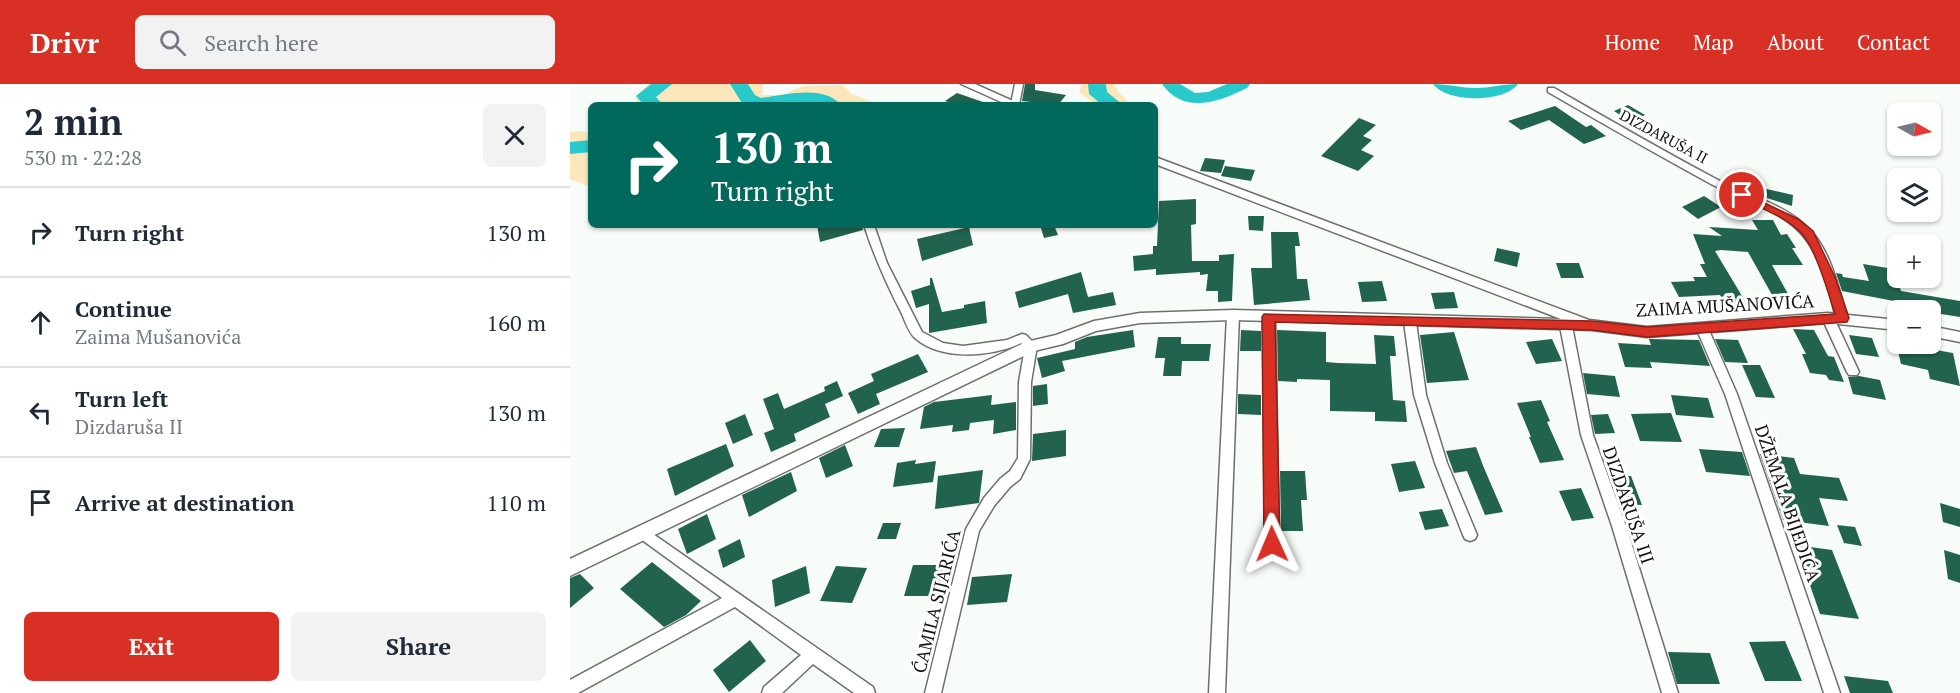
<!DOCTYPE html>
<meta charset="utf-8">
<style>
:root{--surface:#fff;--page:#f2f2f3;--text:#1f2937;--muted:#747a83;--line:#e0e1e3;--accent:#d93025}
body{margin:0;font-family:"PT Serif",serif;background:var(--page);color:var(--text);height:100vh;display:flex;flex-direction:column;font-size:22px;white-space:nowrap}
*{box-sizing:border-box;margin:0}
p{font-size:20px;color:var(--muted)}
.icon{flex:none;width:33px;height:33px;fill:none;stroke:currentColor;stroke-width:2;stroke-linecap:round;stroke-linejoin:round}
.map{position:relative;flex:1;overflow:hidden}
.panel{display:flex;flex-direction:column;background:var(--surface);width:570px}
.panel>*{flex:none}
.hud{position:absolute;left:18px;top:18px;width:570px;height:126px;border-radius:9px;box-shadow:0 2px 4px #0004;background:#00695c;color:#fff;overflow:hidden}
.needle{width:39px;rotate:98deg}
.tools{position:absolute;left:1317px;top:18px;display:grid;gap:12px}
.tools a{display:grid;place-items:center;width:54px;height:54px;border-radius:9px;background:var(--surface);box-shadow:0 2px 4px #0004;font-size:30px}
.pin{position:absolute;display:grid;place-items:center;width:51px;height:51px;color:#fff;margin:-26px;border:3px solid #fff;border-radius:50%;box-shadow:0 2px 6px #0007}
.me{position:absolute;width:66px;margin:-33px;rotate:359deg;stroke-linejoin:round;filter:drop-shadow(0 0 4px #0008)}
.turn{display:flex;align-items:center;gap:21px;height:126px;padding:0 24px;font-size:27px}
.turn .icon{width:78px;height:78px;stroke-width:2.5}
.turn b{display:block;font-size:42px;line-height:51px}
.round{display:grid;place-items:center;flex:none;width:63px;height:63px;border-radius:9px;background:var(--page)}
.headline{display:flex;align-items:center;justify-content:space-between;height:102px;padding:0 24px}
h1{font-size:36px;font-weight:600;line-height:45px}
.primary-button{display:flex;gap:12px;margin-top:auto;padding:12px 24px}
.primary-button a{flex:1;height:69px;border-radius:9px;background:var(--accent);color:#fff;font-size:24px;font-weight:600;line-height:69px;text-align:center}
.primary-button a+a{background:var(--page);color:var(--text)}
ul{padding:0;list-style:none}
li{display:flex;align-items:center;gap:18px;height:90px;padding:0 24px;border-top:2px solid var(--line)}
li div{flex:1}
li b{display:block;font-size:22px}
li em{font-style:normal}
header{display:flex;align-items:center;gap:36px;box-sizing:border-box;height:84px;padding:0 30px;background:var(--accent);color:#fff}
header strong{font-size:28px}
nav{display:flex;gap:33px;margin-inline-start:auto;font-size:21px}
.search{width:420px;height:54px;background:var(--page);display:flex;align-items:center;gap:15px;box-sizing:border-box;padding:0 21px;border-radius:9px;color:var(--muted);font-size:22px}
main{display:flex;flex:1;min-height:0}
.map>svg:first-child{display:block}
</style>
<header>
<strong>Drivr</strong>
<div class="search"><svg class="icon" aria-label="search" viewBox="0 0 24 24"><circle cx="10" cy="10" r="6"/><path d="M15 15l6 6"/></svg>Search here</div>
<nav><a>Home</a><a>Map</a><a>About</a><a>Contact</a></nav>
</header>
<main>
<section class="panel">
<div class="headline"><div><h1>2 min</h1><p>530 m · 22:28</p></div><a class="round"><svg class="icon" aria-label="close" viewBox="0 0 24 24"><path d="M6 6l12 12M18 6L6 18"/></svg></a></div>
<ul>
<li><svg class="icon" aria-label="right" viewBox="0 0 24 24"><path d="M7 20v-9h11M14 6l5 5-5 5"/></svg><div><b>Turn right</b></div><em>130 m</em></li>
<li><svg class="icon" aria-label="ahead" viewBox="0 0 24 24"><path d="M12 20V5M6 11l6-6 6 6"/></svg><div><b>Continue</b><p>Zaima Mušanovića</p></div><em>160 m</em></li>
<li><svg class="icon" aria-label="left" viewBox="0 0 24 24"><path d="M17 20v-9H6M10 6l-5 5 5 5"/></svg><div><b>Turn left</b><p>Dizdaruša II</p></div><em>130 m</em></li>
<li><svg class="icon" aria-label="arrive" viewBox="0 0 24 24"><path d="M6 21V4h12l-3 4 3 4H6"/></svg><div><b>Arrive at destination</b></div><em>110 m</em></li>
</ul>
<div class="primary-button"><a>Exit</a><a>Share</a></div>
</section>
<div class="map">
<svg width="1390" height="609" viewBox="0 0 1390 609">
<rect width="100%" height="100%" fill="#f8fcf8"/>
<path fill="#fbe7bb" d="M79,0H193L192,11H212L233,2L273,1L282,10L309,21H67L66,12Z
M512,0H544L549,9L562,21H526L509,8Z
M9,47L21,49V103L0,95V48Z"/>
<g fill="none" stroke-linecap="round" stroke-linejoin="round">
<path fill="#28c8cb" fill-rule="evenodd" d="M81,0H102L86,13L93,21H74L66,12Z
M160,0H178L185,11L191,14C215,11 254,0 271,21H248L241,18L219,21H176L172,19Z
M518,0H536L537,8L553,21H532L519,10Z
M592,0H610L625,9L638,8L657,0H680L677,4C649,18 614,31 592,0Z
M863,0C878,0 891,4 906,4C920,4 933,0 948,0C934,19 877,19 863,0Z
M21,56V68L0,70V58Z"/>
</g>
<path fill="#22634f" d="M455,0H465V6L496,11L488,21L452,17Z
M387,9L416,19V21H388L375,17Z
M1058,21L1075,31L1061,38L1044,27Z
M985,22L1016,43L1021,41L1036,52L1014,60L979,36L951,46L938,37Z
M789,34L806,41L793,52L802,56L791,66L804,72L788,87L751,72Z
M635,74L655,76L651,89L630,87Z
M655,82L685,86L681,97L651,92Z
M1192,104L1223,111L1222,122L1191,112Z
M1134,112L1151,123L1128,135L1112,123Z
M626,115V140L621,141L622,177H649V171L664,170L662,217L648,218V207H636L638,190L630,191V188L586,191V185L564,187L563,172L583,170V162H587L589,117Z
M678,132H694L693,147L679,146Z
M1182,136H1203L1211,151L1217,150L1226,164H1222L1233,181H1202L1223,219L1206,218L1178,168L1151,166L1145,167L1178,222L1156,223L1150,211L1109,213L1101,198L1125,197L1123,193H1137L1130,180H1135L1123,150L1152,152L1139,143L1188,146Z
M247,141H292L293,146L250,158Z
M470,141H484L488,151L474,154Z
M399,143L403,161L352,177L347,155Z
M701,148H728L730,162H725L727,195H737L740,216L684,221L681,184H702Z
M927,164L950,169L947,183L924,177Z
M986,179H1009L1014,194H991Z
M1293,180L1324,185L1331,207L1390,217V233L1365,229L1364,226L1335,224L1334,219L1272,207L1266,189L1272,190L1273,193L1299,197Z
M511,188L518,213L543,208L546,221L503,229L498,210L449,224L445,208Z
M360,194H362L372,228L394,224V221L415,217L417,239L359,249V220L346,224L341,207L360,201Z
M812,197L817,217L792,218L788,198Z
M884,208L888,224L865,225L861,209Z
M1223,245L1244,246L1258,272L1264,273L1274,298L1259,296L1256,291L1240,289L1232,270H1236Z
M563,246L565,263L492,277L495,287L472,294L467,274L505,265V258L517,253Z
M671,246L691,247V267H670Z
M707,246L756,248V278L768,279L806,280L804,251L824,252L826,272H820L823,316L835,317L837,338L805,337V328L760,327V296L727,295V298L708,297Z
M884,248L899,296L857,299L850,251Z
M1279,251L1302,254L1309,273L1286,270Z
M588,253H611V260H641L639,277H612L611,292H593L595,274H585Z
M982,255L992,277L966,280L956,258Z
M1079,255L1129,256L1140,282L1080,278L1082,284L1055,283L1048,259L1081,261Z
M1145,255L1168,256L1178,279L1155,278Z
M1326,259L1383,269L1390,302L1360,295L1358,286L1331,280Z
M348,270L358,288L306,310L310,320L288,330L278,309L304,297L301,290Z
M1172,281H1190L1205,314L1186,313Z
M1013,289L1045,292L1050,313L1017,310Z
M1289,292L1310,296L1316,316L1283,310L1278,293Z
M267,297L273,312L255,320L260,333L224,350L226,357L201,368L194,349L204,345L193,315L208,309L214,325L255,307L254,303Z
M477,300L478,320L463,322V302Z
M668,310L691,311V331L668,330Z
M422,311L421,321L446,318V346L423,350L424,336L400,339L399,346L382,348L383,341L350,345L354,323L364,318Z
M1101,311L1138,314L1144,334L1106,331Z
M971,316L980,337L977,338L994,376L970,379L959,353H961L947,319Z
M1101,329L1112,358L1070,357L1061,330Z
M175,330L183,351L163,360L155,339Z
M1038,330L1045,349L1025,350L1021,331Z
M335,344L329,363H304L311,345Z
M496,346V372L462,377L463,350Z
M156,360L164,382L105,412L97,385Z
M275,361L283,382L256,394L249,374Z
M906,363L914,384L933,428L915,431L897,387L884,389L876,367Z
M1129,365L1172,368L1180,392L1136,388Z
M1190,370L1224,374L1230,390L1269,394L1278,417L1249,414L1259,442L1213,436Z
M346,376L345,380L366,377L363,398L323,403L327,379Z
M845,377L855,404L829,408L821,380Z
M413,386L409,419L365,425L368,392Z
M710,387H735L737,416H731L733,447H711Z
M221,388L227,407L179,433L172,411Z
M1040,391L1061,392L1072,421L1050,420Z
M1011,404L1024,434L1002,437L989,407Z
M1370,419L1390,425V443L1373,438Z
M872,425L879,442L855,446L849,428Z
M137,430L146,455L117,470L108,445Z
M313,439H331L326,455H307Z
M1267,441L1285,443L1292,462L1274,459Z
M170,455L175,473L153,484L148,466Z
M1226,461L1262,466L1289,535L1250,530Z
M1374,466L1390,471V499L1378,495Z
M82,478L131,517L116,531L94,543L50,505Z
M343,481H377L368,512H334Z
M236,482L240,509L205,523L202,496Z
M266,482L297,484L282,519L250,517Z
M10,490L24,504L0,524V494Z
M442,490L437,518L397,521L402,493Z
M180,556L196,577L159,608L143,586Z
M1215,557L1232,597H1195L1179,558Z
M1098,568L1140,569L1150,600H1107Z
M1274,592L1318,597L1323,609H1280Z"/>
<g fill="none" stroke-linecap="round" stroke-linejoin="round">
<g stroke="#6d706d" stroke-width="3">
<path id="minor" d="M445,0H453L449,21L441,20Z
M978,4H984C1038,35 1093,67 1148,96C1178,112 1216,120 1240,146C1262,169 1268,205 1278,234L1276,237H1268L1266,234C1259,207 1253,176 1235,154C1212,125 1172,116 1141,100C1086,70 1032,39 978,8Z
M294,141H304L317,179L352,248L373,259L393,262L437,256L452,250L456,251L467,262L461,298L460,375L450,395L440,403L424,422L409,447L371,609H355L396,445L414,414L430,395L440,387L448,374L449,298L455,263L451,259C422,273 370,277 345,254C339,249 335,237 332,230C317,201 304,172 294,141Z
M663,227L669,231L655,609H639L657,231Z
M699,229L705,233L709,460L707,464L702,466L697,464L695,460L693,233Z
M1258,230L1264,234L1289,288L1287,291H1279L1277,288L1252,234Z
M840,234L846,238L856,311L877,379L907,451L905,455L900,457L895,455L893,451L865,379L844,311L834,238Z
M996,238L1002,242L1023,351L1056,442L1108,609H1092L1042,442L1011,351L990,242Z
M1132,240L1138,244L1167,310L1270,609H1254L1155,310L1126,244Z
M73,443L303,603L305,609H284L243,580L212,609H192L194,603L231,571L165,523L8,609H0V596L152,514L68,453L66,449L68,445Z"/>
</g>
<g stroke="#6d706d" stroke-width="3">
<path id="tertiary" d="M391,0H405L452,21H438Z
M585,73L1019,236L1077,243L1258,229L1328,236V246L1258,239L1077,253L1022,246L663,236L570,239L526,247L493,260L464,267L0,492V475L456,258L486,251L524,237L570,229L663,226L991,235L585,80Z
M1360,242L1390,248V258L1360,252Z"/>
</g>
<use href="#minor" fill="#fff" fill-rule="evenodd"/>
<use href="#tertiary" fill="#fff" fill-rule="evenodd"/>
</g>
<path fill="#d93025" stroke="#8d1f18" stroke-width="1.5" d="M1172,108L1228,135L1243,147L1265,193L1279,234L1277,238L1077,253L1022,246L705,238L710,460L707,465L702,468L696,465L694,460L692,233L694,230L1022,237L1077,243L1265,230C1258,208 1247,169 1233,151C1218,133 1189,124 1168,113L1166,111Z"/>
<g text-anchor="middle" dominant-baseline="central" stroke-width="6" stroke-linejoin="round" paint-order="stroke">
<g font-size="15" fill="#111211" stroke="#fff">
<text transform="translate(1094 52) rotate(28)">DIZDARUŠA II</text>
</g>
<g font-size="18" fill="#111211" stroke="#fff">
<text transform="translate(1155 221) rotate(-3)">ZAIMA MUŠANOVIĆA</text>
<text transform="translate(1218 419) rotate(71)">DŽEMALA BIJEDIĆA</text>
<text transform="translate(1059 421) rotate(71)">DIZDARUŠA III</text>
<text transform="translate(366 517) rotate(-76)">ĆAMILA SIJARIĆA</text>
</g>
</g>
</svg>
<div class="tools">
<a><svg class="needle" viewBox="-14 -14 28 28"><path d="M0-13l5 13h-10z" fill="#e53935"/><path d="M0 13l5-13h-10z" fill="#747a83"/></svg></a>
<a><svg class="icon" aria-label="layers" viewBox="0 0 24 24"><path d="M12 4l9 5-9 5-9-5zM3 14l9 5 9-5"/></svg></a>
<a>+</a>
<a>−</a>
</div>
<div class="pin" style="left:1172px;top:111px;background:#d93025"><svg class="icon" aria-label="arrive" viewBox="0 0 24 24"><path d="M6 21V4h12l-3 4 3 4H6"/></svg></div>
<svg class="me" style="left:702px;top:460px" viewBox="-20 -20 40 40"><path d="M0-17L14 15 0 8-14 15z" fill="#d93025" stroke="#fff" stroke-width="4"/></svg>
<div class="hud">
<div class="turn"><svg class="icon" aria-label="right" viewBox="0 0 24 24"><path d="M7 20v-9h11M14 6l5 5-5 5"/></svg><div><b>130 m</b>Turn right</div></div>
</div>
</div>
</main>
